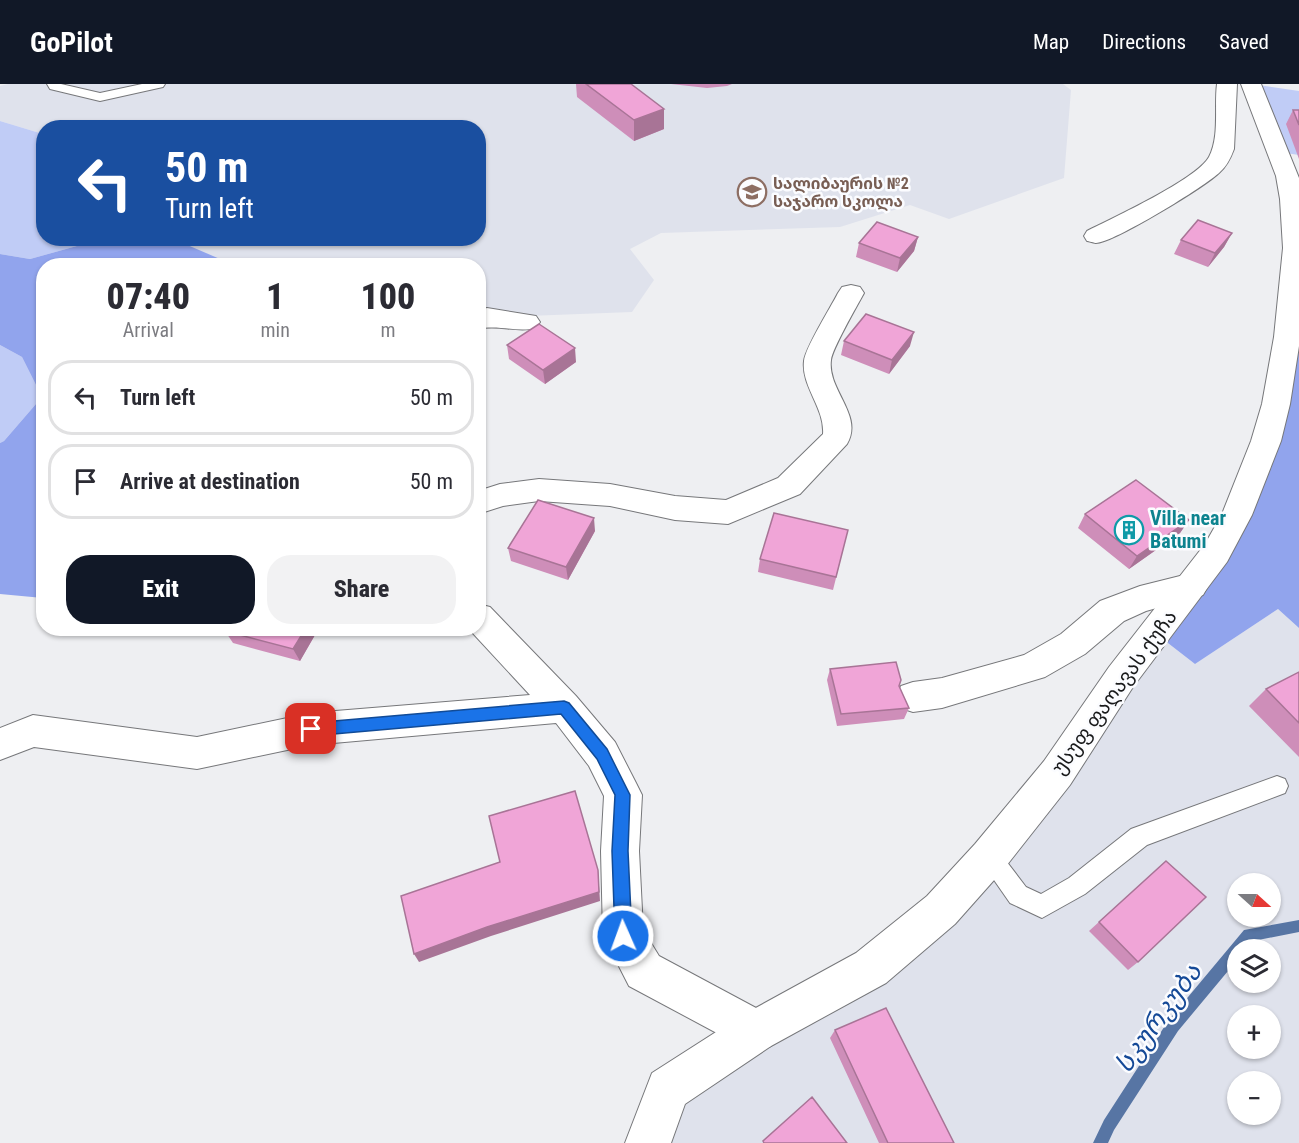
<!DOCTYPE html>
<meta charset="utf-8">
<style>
:root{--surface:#fff;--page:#f2f2f3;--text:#2b2b33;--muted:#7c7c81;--line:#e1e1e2;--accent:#111827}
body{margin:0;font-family:"Roboto Condensed","Noto Sans Georgian",sans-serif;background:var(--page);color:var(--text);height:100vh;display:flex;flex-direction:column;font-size:22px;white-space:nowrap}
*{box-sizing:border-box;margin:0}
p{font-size:20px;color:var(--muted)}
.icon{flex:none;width:33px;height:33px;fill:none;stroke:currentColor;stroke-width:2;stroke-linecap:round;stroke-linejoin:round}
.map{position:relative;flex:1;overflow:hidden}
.drawer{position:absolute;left:36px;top:174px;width:450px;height:378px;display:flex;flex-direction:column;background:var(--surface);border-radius:24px;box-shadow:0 2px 4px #0004}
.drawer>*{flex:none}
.hud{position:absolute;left:36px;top:36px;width:450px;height:126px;border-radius:24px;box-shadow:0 2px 4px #0004;background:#1a4fa0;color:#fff;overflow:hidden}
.needle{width:39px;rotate:111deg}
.buttons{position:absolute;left:1227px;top:789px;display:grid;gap:12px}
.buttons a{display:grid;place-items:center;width:54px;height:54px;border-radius:50%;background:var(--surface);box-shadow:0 2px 4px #0004;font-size:30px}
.pin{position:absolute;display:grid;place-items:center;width:51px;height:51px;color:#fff;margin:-26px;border-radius:12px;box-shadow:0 3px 9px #0006}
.me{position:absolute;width:66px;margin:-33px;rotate:358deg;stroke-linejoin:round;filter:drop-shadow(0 0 4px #0008)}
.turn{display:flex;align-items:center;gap:21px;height:126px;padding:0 30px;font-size:27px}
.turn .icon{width:78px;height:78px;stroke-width:2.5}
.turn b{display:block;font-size:42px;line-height:51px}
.eta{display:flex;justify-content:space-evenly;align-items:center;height:102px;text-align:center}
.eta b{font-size:36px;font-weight:800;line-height:42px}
.button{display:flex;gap:12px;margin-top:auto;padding:12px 30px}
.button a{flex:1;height:69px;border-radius:24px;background:var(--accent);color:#fff;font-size:24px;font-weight:800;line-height:69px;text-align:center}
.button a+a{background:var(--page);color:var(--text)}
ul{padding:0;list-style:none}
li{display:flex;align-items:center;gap:18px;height:75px;margin:0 12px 9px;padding:0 18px;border:3px solid var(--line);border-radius:24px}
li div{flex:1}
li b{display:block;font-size:22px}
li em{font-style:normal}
header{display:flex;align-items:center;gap:36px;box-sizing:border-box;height:84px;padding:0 30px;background:var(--accent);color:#fff}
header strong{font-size:28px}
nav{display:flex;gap:33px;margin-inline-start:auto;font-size:21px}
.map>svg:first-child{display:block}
</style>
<header>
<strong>GoPilot</strong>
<nav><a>Map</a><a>Directions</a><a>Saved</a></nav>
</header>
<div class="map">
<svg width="1299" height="1059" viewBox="0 0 1299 1059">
<rect width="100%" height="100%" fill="#eeeff2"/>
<path fill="#dfe2ec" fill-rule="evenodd" d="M8,0H1063L1071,6L1064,94L949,135L910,121L840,143L661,149L630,165L654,196L632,228L479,234L478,182L234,181L171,155L478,154V44H44L43,50L0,37V2Z
M1278,525L1299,544V1059H648L668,1005L871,884L1155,549L1195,580ZM1238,800H1270V832H1238ZM1238,866H1270V898H1238ZM1238,932H1270V964H1238ZM1238,998H1270V1030H1238Z"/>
<path fill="#c0ccf6" d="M1251,0L1299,7V71L1279,68Z
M0,37L43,50L44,154L102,155L30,175L0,170Z
M0,261L22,273L42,313L4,357L0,359Z"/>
<path fill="#91a4ed" d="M171,154L234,181L44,182L43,514L0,510V359L4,357L42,313L22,273L0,261V170L30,175L102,155Z
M1299,193V544L1278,525L1195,580L1155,549L1237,431Z"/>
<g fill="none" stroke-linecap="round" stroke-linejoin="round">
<path fill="#5775a4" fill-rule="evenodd" d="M1299,836V848L1253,857L1245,866H1238V875L1178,947L1114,1046L1108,1059H1093L1104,1036L1168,937L1244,846Z"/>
<g stroke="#76777a" stroke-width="2">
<path id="service" d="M47,0H61L100,9L142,0H165L163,3L100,17L50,5Z
M1277,692L1285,695L1288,702L1285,709L1147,761L1085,810L1042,834L1010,819L978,773L981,765L989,762L997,765L1026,803L1041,810L1069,794L1131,745Z"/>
</g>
<g stroke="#76777a" stroke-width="2">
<path id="minor" d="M1217,0H1237L1234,65C1231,73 1227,82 1220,88C1206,102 1113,159 1096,159C1095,159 1088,157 1087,157L1084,152L1087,147C1113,134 1197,95 1209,73C1220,52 1214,22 1217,0Z
M851,201L860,203L864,209C857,222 832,265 831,276C827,306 864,331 847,360L800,410L728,440L675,436L610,422L539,417L503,422L478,430V407L500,400L539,395L610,400L675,412L726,416L778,394L823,350C825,324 801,302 804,277C805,264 831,223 838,209L842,203Z
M487,224L536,232L540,238L536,244C517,249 498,240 478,245V227Z
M1192,489L1203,493L1208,502L1203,511L1146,527L1124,537L1085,570L1045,593L942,624L913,628L901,624L896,613L901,602L913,598L942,594L1024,571L1061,550L1100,517L1140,502Z
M478,520L490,523L576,612L615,658L636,699L642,711L639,767L643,846L659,872L771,932L777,947L771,962L756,968L741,962L629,902L603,851L601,767L604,712L589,682L556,639L311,661L197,685L34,663L0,676V644L33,631L197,653L311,629L530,611L468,544H478Z"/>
</g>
<g stroke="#76777a" stroke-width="2">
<path id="tertiary" d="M1241,0H1261L1299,94V262L1290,320L1281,357L1252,431L1227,478L1133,603L1070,701L1003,786L955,840L886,899L771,962L685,1020L671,1059H625L652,989L741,932L856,869L927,812L975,760L1044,677L1109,583L1205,460L1222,430L1251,357L1262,320L1274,253L1283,164L1280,115L1276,92Z"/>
</g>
<use href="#service" fill="#fff" fill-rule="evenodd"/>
<use href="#minor" fill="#fff" fill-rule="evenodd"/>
<use href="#tertiary" fill="#fff" fill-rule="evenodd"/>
</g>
<path fill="#ce8eb9" d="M576,0H631L664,45L634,57L577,13Z
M671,0H732L727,2L707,4Z
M1293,26H1299V75L1286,40Z
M1232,149L1224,163L1208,183L1174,170L1181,156Z
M918,153L914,167L897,188L856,173L859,159Z
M844,257L910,262L889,290L841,271Z
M507,261L576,278L545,300L509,275Z
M1085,430L1189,436L1180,449L1129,485L1078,444Z
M848,446L833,506L758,488L760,475Z
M595,447L568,496L511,477L508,464Z
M319,544L300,577L233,559L225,547Z
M830,585L899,602L909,624L904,635L837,642L827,596Z
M1299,588V673L1249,622L1266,605Z
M1166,777L1138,878L1128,886L1089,847Z
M835,946L954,1059H879L830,954Z"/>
<path fill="#a87496" d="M664,25V45L634,57V36Z
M1232,149L1224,163L1208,183L1215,169Z
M918,153L914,167L897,188L900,174Z
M914,248L910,262L889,290L892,276Z
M575,264L576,278L545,300L543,286Z
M594,434L595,447L568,496L566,483Z
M1189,436L1180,449L1129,485L1137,472Z
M306,544H319L300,577L293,565Z
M598,786L600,817L491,852L419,878L414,870Z"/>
<path fill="#f0a5d7" stroke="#a87496" stroke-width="1.5" d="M586,0H631L664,25L634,36Z
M1293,26H1299V41Z
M1198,136L1232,149L1215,169L1181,156Z
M877,138L918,153L900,174L859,159Z
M866,230L914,248L892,276L844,257Z
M539,240L575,264L543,286L507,261Z
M1136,396L1189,436L1137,472L1085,430Z
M538,416L594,434L566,483L508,464Z
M774,429L848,446L836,493L760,475Z
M227,544H306L293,565L225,547Z
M896,578L901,596L899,602L909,624L841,630L830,585Z
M1299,588V639L1266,605Z
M575,707L598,786L599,808L487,843L414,870L401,812L500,778L489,732Z
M1166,777L1206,813L1138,878L1099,838Z
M886,924L954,1059H888L835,946Z
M812,1013L847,1059H764L763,1057Z"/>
<path fill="#1a73e8" stroke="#114b97" stroke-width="1.5" d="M564,617L569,619L607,665L630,711L628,767L632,852L629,857L623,860L617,857L615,852L612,767L615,711L597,675L561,630L311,652L306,650L304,645L306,641L311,639Z"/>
<defs>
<g id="school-ring" transform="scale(1.5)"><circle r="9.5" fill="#fbfcff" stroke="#8d6e63" stroke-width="1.5"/><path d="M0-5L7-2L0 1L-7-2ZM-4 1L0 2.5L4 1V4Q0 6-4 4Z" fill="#8d6e63"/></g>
<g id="building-ring" transform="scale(1.5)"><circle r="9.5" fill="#fbfcff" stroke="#0f9aa8" stroke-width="1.5"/><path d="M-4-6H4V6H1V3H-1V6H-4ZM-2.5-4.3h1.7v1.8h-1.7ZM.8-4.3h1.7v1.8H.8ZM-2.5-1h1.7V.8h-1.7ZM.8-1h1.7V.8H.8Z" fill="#0f9aa8"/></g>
</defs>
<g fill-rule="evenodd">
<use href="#school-ring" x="752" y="108"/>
<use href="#building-ring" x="1129" y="446"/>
</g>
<g text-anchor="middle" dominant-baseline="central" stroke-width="5" stroke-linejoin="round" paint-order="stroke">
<g font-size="16" font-weight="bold" fill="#785e54" stroke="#fbfcff" text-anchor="start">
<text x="773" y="99">სალიბაურის №2<tspan x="773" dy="18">საჯარო სკოლა</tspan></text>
</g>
<g font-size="20" font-weight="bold" fill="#0d838f" stroke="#fbfcff" text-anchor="start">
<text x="1150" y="434">Villa near<tspan x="1150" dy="23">Batumi</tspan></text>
</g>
<g font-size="20" fill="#191a1b" stroke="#fbfcff">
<text transform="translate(1114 608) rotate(-54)">უსუფ ფაღავას ქუჩა</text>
</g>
<g font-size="26" font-style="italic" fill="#154997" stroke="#fbfcff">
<text transform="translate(1158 934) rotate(-54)">სკურკუბა</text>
</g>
</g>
</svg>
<div class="buttons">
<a><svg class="needle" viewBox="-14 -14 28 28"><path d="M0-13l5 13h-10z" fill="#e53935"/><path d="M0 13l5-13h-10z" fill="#7c7c81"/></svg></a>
<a><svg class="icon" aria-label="layers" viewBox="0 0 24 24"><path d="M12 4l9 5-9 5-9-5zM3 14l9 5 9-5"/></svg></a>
<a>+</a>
<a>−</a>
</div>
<div class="pin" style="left:311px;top:645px;background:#d93025"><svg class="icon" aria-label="arrive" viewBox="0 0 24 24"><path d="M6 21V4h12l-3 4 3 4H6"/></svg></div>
<svg class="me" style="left:623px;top:852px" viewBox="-20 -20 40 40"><circle r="17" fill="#1a73e8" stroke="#fff" stroke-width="3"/><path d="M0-11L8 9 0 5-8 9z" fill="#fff"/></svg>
<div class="hud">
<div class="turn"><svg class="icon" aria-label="left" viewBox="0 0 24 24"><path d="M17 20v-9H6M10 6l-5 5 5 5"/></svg><div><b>50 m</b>Turn left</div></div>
</div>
<section class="drawer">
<div class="eta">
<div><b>07:40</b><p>Arrival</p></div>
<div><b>1</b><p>min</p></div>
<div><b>100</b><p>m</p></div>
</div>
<ul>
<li><svg class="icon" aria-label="left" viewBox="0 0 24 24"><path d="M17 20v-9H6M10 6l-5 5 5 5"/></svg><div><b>Turn left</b></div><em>50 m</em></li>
<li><svg class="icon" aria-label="arrive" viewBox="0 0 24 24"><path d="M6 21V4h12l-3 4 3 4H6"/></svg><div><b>Arrive at destination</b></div><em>50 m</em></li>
</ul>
<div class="button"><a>Exit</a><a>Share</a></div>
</section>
</div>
